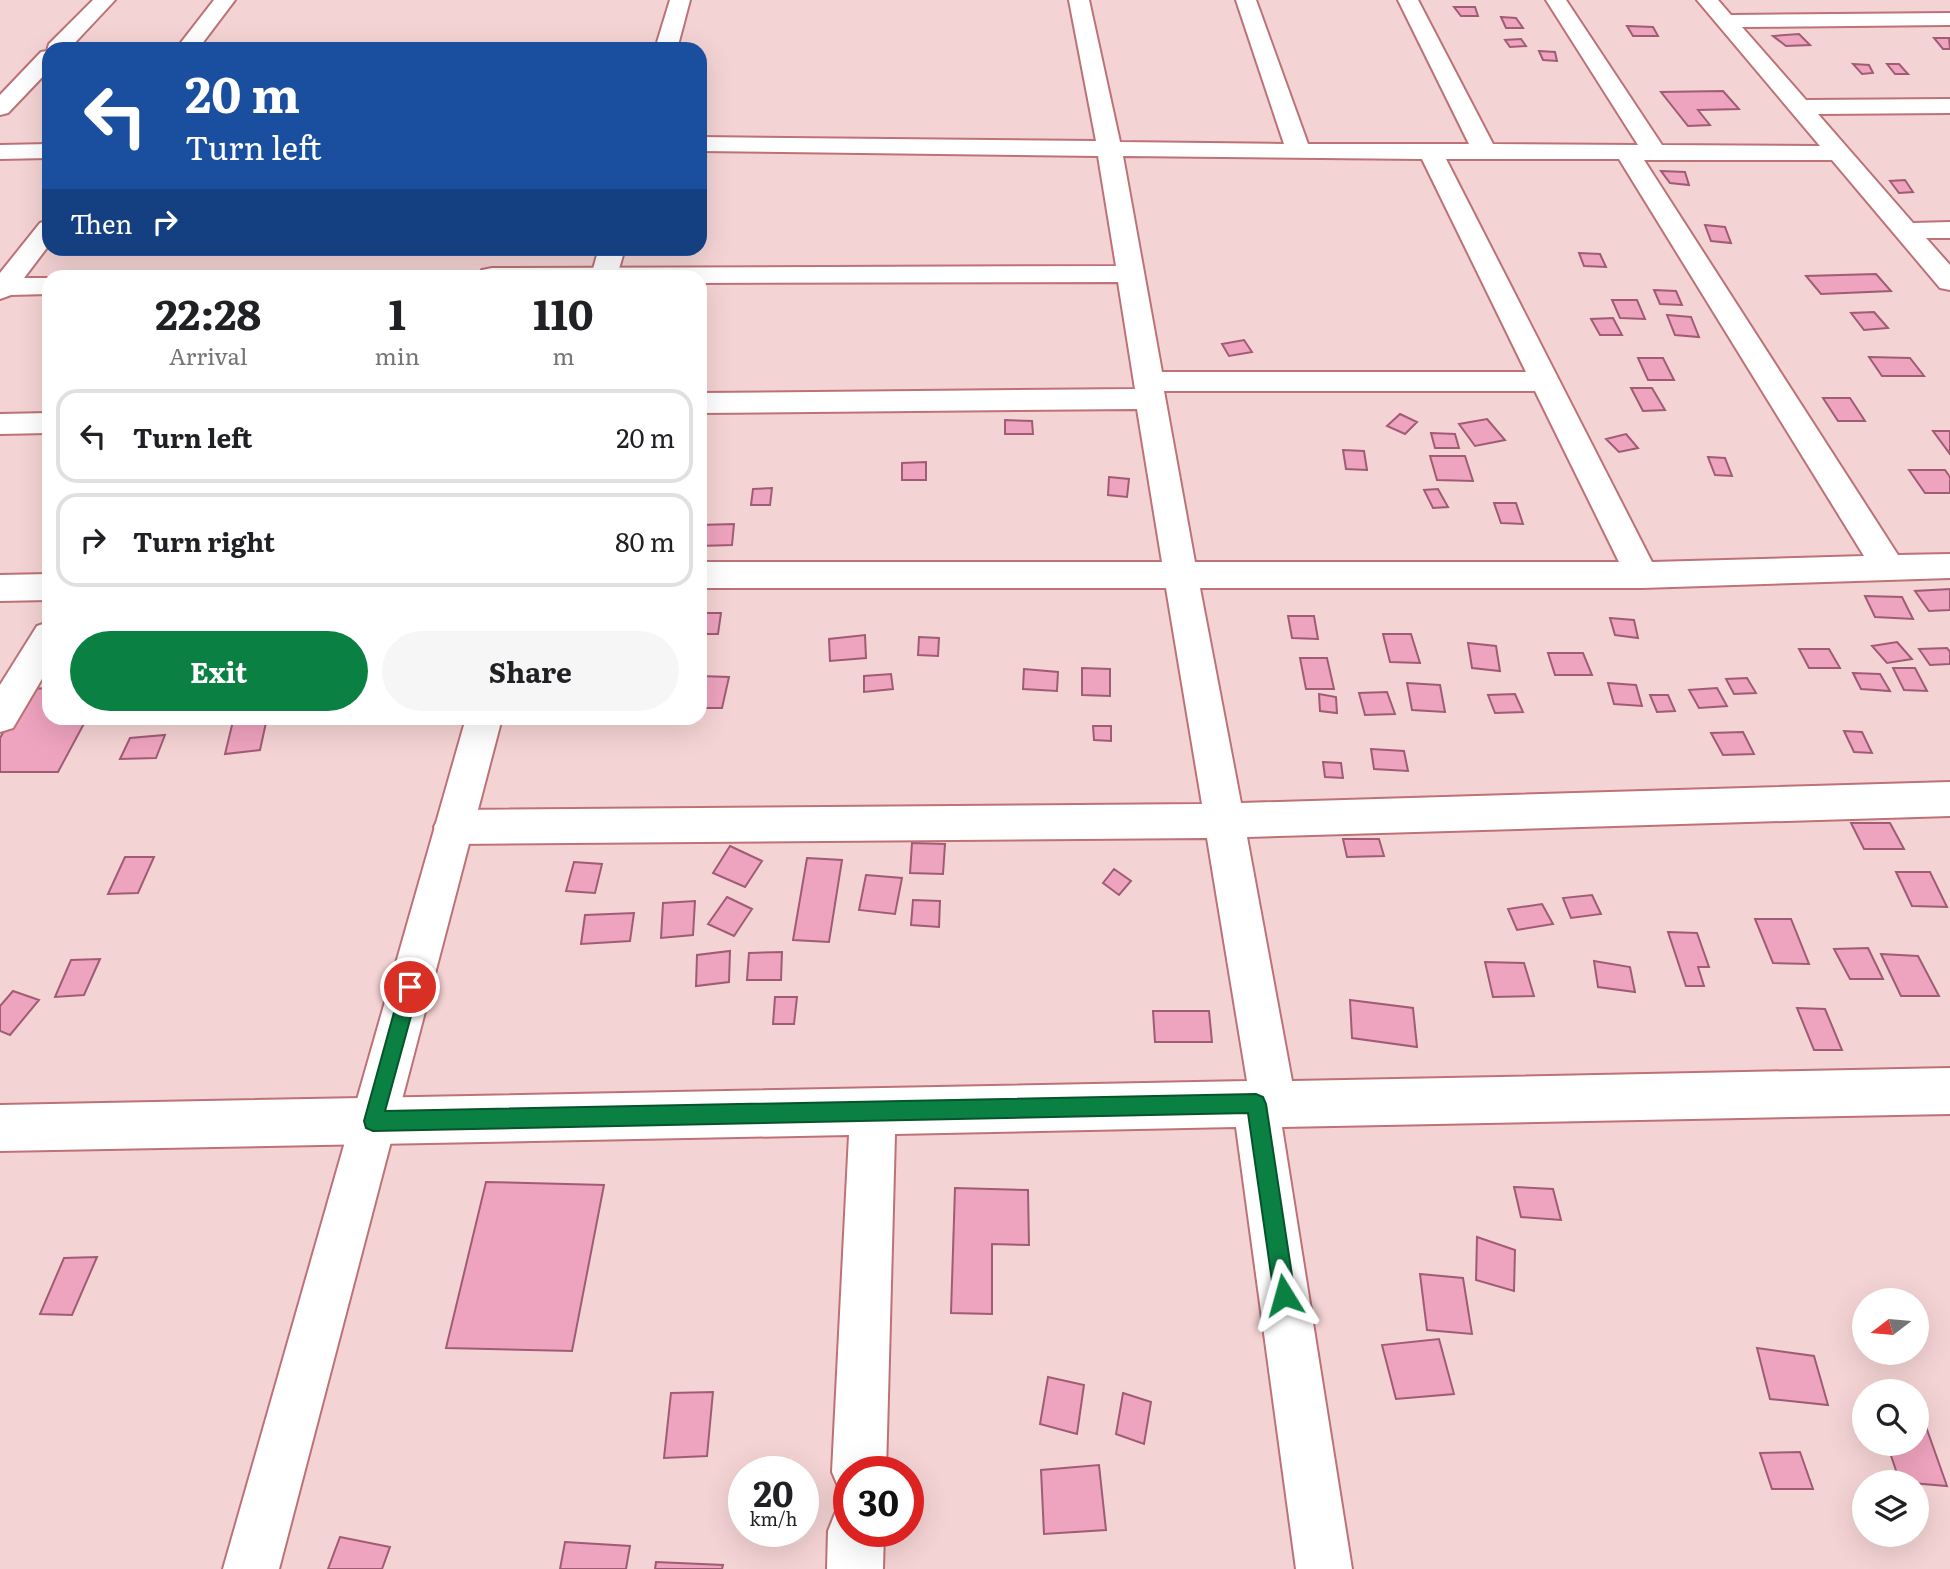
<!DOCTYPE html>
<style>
:root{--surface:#fff;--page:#f6f6f6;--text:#202124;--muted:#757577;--line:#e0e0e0;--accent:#0b8043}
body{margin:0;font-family:Literata,serif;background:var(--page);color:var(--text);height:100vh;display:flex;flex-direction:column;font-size:26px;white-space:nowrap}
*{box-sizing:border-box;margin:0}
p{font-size:23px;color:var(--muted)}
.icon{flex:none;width:38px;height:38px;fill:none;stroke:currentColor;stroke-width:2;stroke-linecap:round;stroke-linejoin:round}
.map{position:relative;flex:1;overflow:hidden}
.sheet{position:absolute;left:42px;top:270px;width:665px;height:455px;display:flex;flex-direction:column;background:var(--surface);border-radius:21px;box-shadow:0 7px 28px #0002}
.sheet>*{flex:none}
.hud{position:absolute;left:42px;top:42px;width:665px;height:214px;border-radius:21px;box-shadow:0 7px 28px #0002;background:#1a4fa0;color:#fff;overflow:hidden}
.needle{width:46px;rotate:254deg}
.buttons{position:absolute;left:1852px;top:1288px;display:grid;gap:14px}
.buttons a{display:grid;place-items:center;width:77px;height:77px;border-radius:50%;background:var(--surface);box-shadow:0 7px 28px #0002;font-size:35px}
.speed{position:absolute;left:728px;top:1456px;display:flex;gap:14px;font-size:35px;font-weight:700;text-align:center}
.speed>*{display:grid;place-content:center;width:91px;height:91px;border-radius:50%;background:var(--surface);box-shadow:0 7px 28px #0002;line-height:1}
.speed small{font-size:18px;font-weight:400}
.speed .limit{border:10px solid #d22;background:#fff;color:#111}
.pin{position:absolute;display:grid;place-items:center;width:60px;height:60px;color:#fff;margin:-30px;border:4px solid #fff;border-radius:50%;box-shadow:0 2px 7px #0007}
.me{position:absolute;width:77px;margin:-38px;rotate:352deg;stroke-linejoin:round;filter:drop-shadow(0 0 5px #0008)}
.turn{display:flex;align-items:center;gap:24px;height:147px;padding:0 28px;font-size:32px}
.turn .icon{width:91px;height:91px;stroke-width:2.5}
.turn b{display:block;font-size:49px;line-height:60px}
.then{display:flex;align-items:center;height:66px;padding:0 28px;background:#0003;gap:14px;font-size:26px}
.eta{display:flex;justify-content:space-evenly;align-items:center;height:119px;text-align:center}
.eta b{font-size:42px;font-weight:700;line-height:49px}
.button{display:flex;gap:14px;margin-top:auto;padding:14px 28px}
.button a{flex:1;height:80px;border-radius:42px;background:var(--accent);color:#fff;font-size:28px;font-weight:700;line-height:80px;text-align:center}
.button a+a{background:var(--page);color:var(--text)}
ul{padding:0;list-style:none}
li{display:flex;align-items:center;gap:21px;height:94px;margin:0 14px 10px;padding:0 14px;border:4px solid var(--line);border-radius:21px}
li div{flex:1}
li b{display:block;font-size:26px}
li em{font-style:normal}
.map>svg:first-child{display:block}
</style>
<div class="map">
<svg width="1950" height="1569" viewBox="0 0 1950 1569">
<rect width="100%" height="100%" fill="#f4d3d4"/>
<path fill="#eea3be" stroke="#a05c75" stroke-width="2" d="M1454,7H1475L1478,16H1461Z
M1501,17L1516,18L1523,28H1506Z
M1627,26L1653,27L1658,36H1633Z
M1799,34L1810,45L1786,46L1773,36Z
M1934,38H1949L1950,49H1943Z
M1521,39L1526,46L1510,47L1505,40Z
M1539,51L1555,52L1557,61L1543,60Z
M1853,64L1869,65L1873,73L1862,74Z
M1887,64H1899L1908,74H1895Z
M1723,91L1739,109L1698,110L1710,125L1688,126L1661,92Z
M1661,171L1685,172L1689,185L1670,183Z
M1905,180L1913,192L1899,193L1890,181Z
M1705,225L1725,227L1731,243L1711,241Z
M1579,253L1600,254L1606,267L1584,266Z
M1876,274L1891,291L1821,294L1806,276Z
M1654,290L1676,291L1682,305L1660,304Z
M1612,300H1637L1645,319L1620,318Z
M1874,312L1888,328L1864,330L1851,313Z
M1667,315L1691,317L1699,337L1675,335Z
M1613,318L1622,335H1600L1591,319Z
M1244,340L1252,352L1229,356L1222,344Z
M1869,357L1910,358L1924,376H1882Z
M1638,358H1663L1674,380H1648Z
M1631,388H1652L1665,410L1643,411Z
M1823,398H1850L1865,421H1838Z
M1400,414L1417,422L1405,434L1387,426Z
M1487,419L1505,440L1475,446L1459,424Z
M1005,420L1032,421L1033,434H1005Z
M1933,431H1950V454Z
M1431,433L1455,434L1459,448H1435Z
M1626,434L1638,448L1619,452L1606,439Z
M1343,450L1364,451L1367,470L1346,469Z
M1430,456H1465L1473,481L1437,480Z
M1708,457L1725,458L1732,476L1715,475Z
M926,462V480H902V463Z
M1909,470H1945L1950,477V493H1925Z
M1109,477L1129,479L1127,497L1108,495Z
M772,488L770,505H751L753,489Z
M1438,489L1448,507L1433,508L1424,490Z
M1494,503H1516L1523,524L1501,523Z
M734,524L732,545L700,546V525Z
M1950,589V610L1929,611L1915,591Z
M1865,596L1902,597L1913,619L1875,617Z
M700,613H721L718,634H700Z
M1288,616H1314L1318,639L1292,638Z
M1610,618L1634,620L1638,638L1615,635Z
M1383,634H1411L1420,663L1390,662Z
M865,635L866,658L830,661L829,639Z
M919,637L939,638L938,656L918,655Z
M1897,642L1912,659L1887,663L1872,646Z
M1468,643L1496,646L1500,671L1472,668Z
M1947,648L1950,652V664L1930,665L1919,649Z
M1799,649H1829L1840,668H1809Z
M1548,653H1583L1592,675H1555Z
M1300,658H1327L1334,689H1306Z
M1082,668L1110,669V696L1082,695Z
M1893,668H1915L1927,691L1904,690Z
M1024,669L1058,672L1057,691L1023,689Z
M1853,673L1880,674L1890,691L1861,689Z
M891,674L893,689L864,692V676Z
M700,676L729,677L722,708H700Z
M1747,678L1756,693L1734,694L1726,679Z
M1407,683L1440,685L1445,712L1412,710Z
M1608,683L1636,685L1642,706L1614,704Z
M49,688V718H87L58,772H0V738L28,689Z
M1717,688L1727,706L1699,708L1689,690Z
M1387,692L1395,714L1365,715L1359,693Z
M1319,694L1336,697L1337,713L1320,711Z
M1515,694L1523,712L1495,713L1488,695Z
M1650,695H1668L1675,711L1657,712Z
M267,718L260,750L225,754L233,721Z
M1093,726H1111V741L1094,740Z
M1844,731L1862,732L1872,753L1854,752Z
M1743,732L1754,754L1723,755L1711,733Z
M165,735L156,758L120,759L130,738Z
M1371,749L1404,751L1408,771L1374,769Z
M1323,762L1341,763L1343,778L1325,777Z
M1851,823H1890L1904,849H1864Z
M1343,839H1379L1384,856L1347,857Z
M912,843L945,844L943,874L910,873Z
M730,846L762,861L745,887L713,873Z
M125,857H154L138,893L108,894Z
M807,858L842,860L829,942L793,940Z
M574,862L602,864L595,893L566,891Z
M1114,869L1131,881L1119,895L1103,883Z
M1896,872H1930L1947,907L1912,906Z
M866,875L902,878L895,914L859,910Z
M1592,895L1601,914L1571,918L1563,898Z
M727,897L752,909L734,936L708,924Z
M913,900L940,901L939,927L911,925Z
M695,901L693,935L661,938L663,903Z
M1542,904L1553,924L1517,930L1508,909Z
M634,913L630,941L581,944L585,915Z
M1755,919H1791L1809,964L1773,963Z
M1668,932L1697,933L1709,967H1698L1704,986H1686Z
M1868,948L1883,979H1850L1834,949Z
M730,951L729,982L696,986L697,955Z
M782,952L781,980H747L749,953Z
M1881,954L1918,956L1939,996H1901Z
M100,959L84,995L55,997L71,960Z
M1594,961L1630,967L1635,992L1598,987Z
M1485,962L1524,963L1534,996L1493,997Z
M13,991L39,1000L10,1035L0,1031V1006Z
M775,997H797L794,1024H773Z
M1350,1000L1413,1008L1417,1047L1352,1038Z
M1797,1008L1825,1009L1842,1050H1814Z
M1153,1011H1209L1212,1042H1155Z
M486,1182L604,1185L572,1351L446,1348Z
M1514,1187L1553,1189L1561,1220L1521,1217Z
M955,1188L1028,1190L1029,1245L992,1244V1314L951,1313Z
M1477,1237L1515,1250L1514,1291L1476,1280Z
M97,1257L72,1315L40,1314L64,1258Z
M1420,1274L1463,1278L1472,1334L1427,1330Z
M1439,1339L1454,1394L1396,1399L1382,1345Z
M1757,1348L1814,1356L1828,1405L1770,1399Z
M1048,1377L1084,1385L1077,1434L1040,1424Z
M713,1392L707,1456L664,1458L671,1393Z
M1123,1393L1151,1402L1144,1444L1116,1434Z
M1916,1424H1925L1947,1486L1900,1482L1887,1444H1916Z
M1800,1452L1813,1489H1772L1760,1453Z
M1099,1465L1106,1530L1044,1534L1041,1470Z
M340,1537L390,1547L382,1569H328Z
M565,1542L630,1546L626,1569H560Z
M656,1562L723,1565L722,1569H655Z"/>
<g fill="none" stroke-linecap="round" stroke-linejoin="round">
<g stroke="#bc7276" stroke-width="4">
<path id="minor" d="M93,0H115L69,49H49V70L8,113L0,115V95L41,52L47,51L49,44Z
M214,0H235L198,49H176Z
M1069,0H1089L1120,142L1284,144L1236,0H1256L1308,144H1469L1398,0H1418L1493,144L1638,145L1546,0H1566L1662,145L1820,146L1697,0H1718L1731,15L1950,13V25L1742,27L1806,100L1950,99V113L1818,114L1913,223L1950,222V238H1926L1950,265V290L1940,288L1832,160H1644L1898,555L1950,554V578L1642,588H1200L1241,803L1950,782V816L1247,837L1292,1081L1950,1068V1114L1282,1127L1352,1569H1296L1236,1127L895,1134L886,1472H849V1495L840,1491L832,1472L849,1135L0,1151V1105L1247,1081L1207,838L454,844L440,839L434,827L440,815L454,810L1202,804L1166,588H700V562H1162L1137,409L700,413V393L1135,389L1118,282L700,283V276H479L482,270L492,268L1116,266L1098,156L700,151V137L1096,141ZM1123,156L1422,159L1526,372H1162ZM1446,159H1619L1864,556L1652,562ZM1164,391H1535L1619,562H1195Z
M49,144V158L0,159V145Z
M49,220V245L24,278H49V294L11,295L0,299V273L40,223Z
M49,413V433L0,434V414Z
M49,574V600L0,601V575Z
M49,622V667L13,728L0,732V685L37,626Z
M849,1506V1531H884L883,1569H827L828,1531L836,1511Z"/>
</g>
<g stroke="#bc7276" stroke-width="4">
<path id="tertiary" d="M670,0H690L677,49H655Z
M599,248H625L617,276H591Z
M466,718H502L279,1569H223Z"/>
</g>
<use href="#minor" fill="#fff" fill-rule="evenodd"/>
<use href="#tertiary" fill="#fff" fill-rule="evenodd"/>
</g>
<path fill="#0b8043" stroke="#07532c" stroke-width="2" d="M410,979L416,981L419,987L385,1111L1256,1094L1263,1097L1266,1104L1295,1295L1292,1303L1284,1306L1277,1303L1274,1295L1248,1113L373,1131L366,1128L364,1121L401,987L404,981Z"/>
</svg>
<div class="buttons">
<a><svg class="needle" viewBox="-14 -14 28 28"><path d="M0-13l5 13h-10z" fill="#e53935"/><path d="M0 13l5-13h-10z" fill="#757577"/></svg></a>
<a><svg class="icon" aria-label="search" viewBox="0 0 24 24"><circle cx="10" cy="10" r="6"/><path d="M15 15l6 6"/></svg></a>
<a><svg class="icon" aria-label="layers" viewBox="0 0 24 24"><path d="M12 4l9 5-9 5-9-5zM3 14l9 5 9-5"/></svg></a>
</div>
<div class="speed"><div>20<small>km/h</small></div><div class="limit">30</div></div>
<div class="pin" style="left:410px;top:987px;background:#d93025"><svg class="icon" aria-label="arrive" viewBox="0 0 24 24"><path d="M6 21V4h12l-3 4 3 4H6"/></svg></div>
<svg class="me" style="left:1284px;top:1295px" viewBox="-20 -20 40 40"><path d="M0-17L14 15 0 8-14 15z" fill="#0b8043" stroke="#fff" stroke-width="4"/></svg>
<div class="hud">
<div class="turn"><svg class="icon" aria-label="left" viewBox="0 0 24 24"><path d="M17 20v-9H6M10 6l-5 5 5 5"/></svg><div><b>20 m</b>Turn left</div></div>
<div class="then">Then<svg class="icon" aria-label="right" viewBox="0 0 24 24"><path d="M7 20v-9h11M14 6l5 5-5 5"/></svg></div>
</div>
<section class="sheet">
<div class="eta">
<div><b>22:28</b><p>Arrival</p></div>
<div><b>1</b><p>min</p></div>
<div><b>110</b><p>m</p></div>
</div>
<ul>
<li><svg class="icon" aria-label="left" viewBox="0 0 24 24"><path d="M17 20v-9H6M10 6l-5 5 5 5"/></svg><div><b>Turn left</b></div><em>20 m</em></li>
<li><svg class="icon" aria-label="right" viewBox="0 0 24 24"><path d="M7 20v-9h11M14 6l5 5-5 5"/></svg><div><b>Turn right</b></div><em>80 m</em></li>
</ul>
<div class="button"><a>Exit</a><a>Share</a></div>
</section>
</div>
